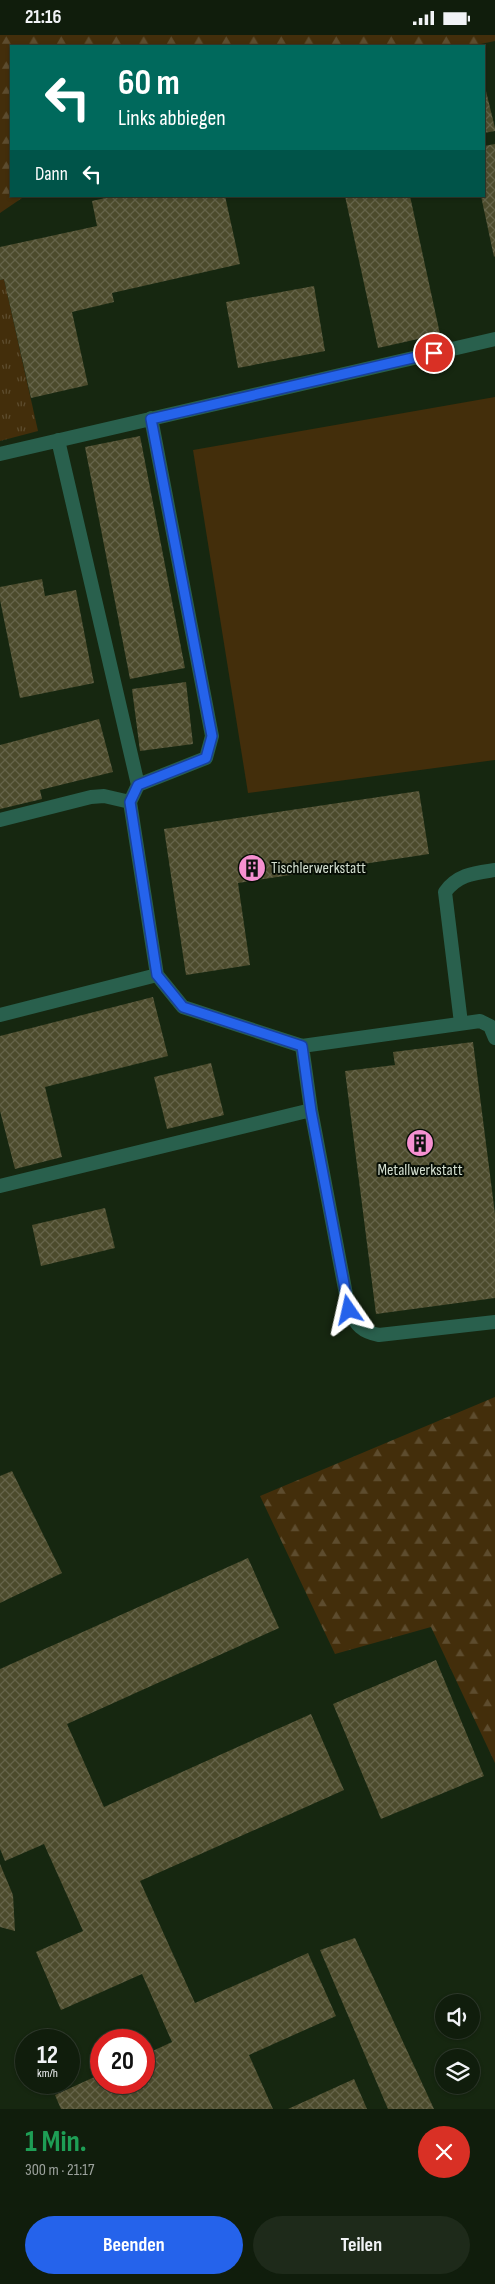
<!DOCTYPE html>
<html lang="de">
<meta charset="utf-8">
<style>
:root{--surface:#101d0c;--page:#1e2a1a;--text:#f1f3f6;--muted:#9ca29d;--line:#303b2d;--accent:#2563eb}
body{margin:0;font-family:"Sofia Sans Condensed",sans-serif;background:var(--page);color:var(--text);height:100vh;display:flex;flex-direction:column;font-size:19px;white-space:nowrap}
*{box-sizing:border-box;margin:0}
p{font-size:16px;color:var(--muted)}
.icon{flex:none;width:28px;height:28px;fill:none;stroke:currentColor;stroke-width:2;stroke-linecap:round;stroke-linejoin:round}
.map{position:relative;height:2074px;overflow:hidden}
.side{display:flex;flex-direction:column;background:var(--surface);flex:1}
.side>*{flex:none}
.hud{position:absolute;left:10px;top:10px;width:475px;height:152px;border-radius:0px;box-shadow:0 1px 4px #0004,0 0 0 1px var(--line);background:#00695c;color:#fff;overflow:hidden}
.tools{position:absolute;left:435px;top:1959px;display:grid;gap:10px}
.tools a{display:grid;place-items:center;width:45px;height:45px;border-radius:50%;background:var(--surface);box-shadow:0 1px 4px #0004,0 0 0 1px var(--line);font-size:25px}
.speed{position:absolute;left:15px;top:1994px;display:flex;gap:10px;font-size:25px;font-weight:700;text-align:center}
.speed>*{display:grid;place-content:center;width:65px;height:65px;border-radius:50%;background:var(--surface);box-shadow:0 1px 4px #0004,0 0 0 1px var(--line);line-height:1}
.speed small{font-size:12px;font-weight:400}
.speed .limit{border:8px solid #d22;background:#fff;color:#111}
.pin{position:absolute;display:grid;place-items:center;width:42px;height:42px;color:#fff;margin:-21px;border:2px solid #fff;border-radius:50%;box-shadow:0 1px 5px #0007}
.me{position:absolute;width:55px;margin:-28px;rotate:349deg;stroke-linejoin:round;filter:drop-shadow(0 0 4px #0008)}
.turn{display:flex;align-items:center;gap:18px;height:105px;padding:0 25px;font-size:22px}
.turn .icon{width:65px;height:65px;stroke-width:2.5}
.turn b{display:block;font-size:35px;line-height:42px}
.then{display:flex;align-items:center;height:48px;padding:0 25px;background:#0003;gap:10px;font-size:19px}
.round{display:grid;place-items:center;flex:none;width:52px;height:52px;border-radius:26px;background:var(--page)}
.headline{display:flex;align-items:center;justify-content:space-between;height:85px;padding:0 25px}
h1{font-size:30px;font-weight:700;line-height:38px;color:#1e9e55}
.cta{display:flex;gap:10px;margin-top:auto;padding:10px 25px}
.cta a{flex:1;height:58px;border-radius:30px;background:var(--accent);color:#fff;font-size:20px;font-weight:700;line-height:58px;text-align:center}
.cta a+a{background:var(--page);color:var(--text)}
.status{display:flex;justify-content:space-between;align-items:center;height:35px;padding:0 25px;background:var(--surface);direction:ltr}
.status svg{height:14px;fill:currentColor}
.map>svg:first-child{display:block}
</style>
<div class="status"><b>21:16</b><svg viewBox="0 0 49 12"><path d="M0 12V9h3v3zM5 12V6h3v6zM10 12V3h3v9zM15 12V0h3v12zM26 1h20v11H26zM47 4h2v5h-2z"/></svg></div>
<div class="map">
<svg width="495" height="2074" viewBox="0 0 495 2074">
<defs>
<pattern id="forest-firs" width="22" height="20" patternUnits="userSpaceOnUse" patternTransform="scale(1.25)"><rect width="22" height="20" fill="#432e0b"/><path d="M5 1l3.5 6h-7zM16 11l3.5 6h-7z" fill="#5d4c2e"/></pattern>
<pattern id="park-tufts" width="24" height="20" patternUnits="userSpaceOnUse" patternTransform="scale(1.25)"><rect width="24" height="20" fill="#432e0b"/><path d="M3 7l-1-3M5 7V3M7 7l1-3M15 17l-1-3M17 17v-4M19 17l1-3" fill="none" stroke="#5d4c2e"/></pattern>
<pattern id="building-cross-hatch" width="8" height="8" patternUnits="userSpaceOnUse" patternTransform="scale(1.25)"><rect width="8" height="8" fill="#4c4b2c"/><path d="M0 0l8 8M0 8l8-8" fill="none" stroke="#65644a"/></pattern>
</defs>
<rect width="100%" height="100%" fill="#162710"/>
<path fill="#432e0b" d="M495,362V725L248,758L193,415Z"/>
<path fill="url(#forest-firs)" d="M0,0H495V6L471,11H11V161H25L0,178Z
M495,1362V1728L431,1592L335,1619L260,1461Z"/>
<path fill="url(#park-tufts)" d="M4,244L38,396L0,406V245Z"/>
<path fill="url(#building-cross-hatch)" d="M484,48L495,93V96L484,98Z
M495,109V221L494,222L481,161H484V111Z
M114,161H225L240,229L112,258L114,267L72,277L88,350L31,363L4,244L0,245V212L97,191L92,166Z
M345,161H410L440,299L378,313Z
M314,251L325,316L238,333L226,267Z
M140,401L185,633L130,644L85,412Z
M42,544L45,561L76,555L94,648L20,663L0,565V552Z
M186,647L193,709L140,716L132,654Z
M99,684L113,737L40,755L42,764L0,774V710Z
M419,756L429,819L238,848L250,930L186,940L164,794Z
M153,962L168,1021L45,1052L62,1122L15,1134L0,1076V1001Z
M473,1007L495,1179V1263L376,1279L345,1036L395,1030L393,1017Z
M211,1028L224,1080L167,1094L154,1042Z
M105,1173L115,1213L41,1231L32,1190Z
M12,1436L62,1538L0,1568V1441Z
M248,1523L279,1593L67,1689L104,1772L311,1679L344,1755L140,1846L195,1968L308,1918L336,1981L249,2020L273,2074H61L55,2060L101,2039V2048H144V2020L172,2007L142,1939L61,1975L36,1917L83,1896L44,1809L5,1826L0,1814V1634Z
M436,1625L484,1741L381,1784L333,1669Z
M0,1829L13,1860L15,1896L0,1892Z
M355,1903L434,2074H388L320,1915Z
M354,2044L367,2074H288Z"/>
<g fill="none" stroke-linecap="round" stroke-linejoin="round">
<path stroke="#29604d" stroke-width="14" d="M58,405L138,750
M0,419L495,304
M130,767L138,750L206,723L212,701L151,383
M0,785L91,762L104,761L130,767L157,940L183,972L302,1011L311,1075L0,1151
M0,980L157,940
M461,988L445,857C458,839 475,838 495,835
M302,1011L480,986L490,991L495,1003
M311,1075L349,1275C356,1290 362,1297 379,1300L495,1287"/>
</g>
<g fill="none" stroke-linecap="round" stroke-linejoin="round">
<g stroke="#184099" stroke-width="12">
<path id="route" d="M349,1275L311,1076L302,1011L183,972L157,940L130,767L138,750L206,723L212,701L151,384L434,318"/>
</g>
<use href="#route" stroke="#2563eb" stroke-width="9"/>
</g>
<defs>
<g id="building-disc" transform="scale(1.4375)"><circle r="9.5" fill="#f690d1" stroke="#070e05"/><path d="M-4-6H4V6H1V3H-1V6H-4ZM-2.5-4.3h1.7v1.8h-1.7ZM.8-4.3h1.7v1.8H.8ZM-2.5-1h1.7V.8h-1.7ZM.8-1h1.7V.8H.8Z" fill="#111"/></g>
</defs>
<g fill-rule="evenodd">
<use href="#building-disc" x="252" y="833"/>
<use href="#building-disc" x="420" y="1108"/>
</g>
<g text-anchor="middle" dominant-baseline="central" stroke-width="4" stroke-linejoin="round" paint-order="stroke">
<g font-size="16" fill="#d4dfd0" stroke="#070e05" text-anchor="start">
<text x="271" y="833">Tischlerwerkstatt</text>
<text x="420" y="1135" text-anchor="middle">Metallwerkstatt</text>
</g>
</g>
</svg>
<div class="tools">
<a><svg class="icon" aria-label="sound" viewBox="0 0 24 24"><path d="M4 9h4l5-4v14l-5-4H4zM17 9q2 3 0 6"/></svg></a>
<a><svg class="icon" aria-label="layers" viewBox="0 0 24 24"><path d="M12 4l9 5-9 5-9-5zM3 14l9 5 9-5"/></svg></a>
</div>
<div class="speed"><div>12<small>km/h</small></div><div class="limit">20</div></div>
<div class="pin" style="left:434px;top:318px;background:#d93025"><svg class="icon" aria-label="arrive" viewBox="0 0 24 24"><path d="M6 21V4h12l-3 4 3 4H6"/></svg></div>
<svg class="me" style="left:349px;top:1275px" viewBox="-20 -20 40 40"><path d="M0-17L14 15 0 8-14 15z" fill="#2563eb" stroke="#fff" stroke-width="4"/></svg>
<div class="hud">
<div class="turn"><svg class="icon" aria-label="left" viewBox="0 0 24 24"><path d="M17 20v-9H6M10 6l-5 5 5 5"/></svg><div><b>60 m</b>Links abbiegen</div></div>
<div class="then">Dann<svg class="icon" aria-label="left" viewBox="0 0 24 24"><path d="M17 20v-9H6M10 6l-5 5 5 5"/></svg></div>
</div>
</div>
<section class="side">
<div class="headline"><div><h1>1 Min.</h1><p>300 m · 21:17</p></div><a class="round" style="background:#d93025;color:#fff"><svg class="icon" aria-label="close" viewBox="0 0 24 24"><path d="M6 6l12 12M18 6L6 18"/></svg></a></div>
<div class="cta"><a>Beenden</a><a>Teilen</a></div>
</section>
